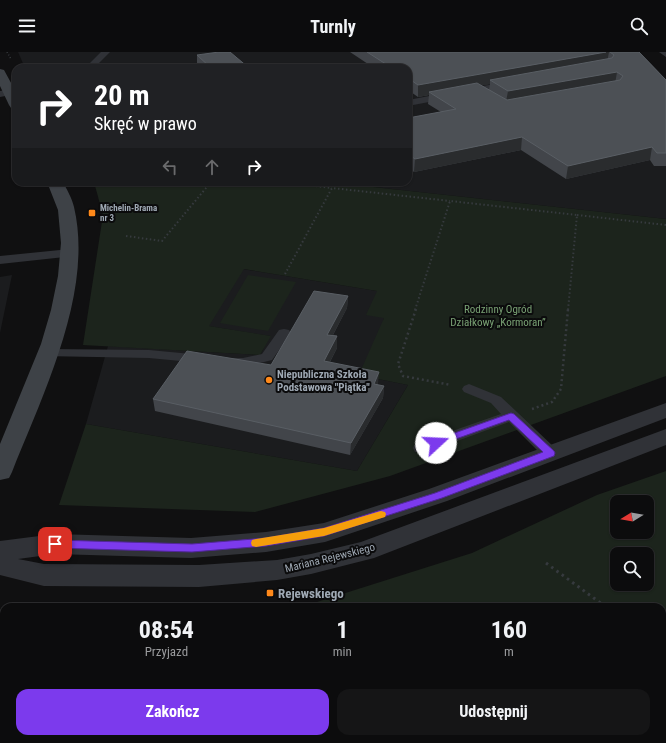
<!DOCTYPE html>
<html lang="pl">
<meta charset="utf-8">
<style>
:root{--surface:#0c0c0d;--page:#151516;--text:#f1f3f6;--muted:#9a9b9d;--line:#2c2c2e;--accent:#7c3aed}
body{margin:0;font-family:"Roboto Condensed",sans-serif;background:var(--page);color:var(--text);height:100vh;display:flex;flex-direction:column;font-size:15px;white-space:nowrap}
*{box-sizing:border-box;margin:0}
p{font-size:13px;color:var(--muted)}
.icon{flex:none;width:22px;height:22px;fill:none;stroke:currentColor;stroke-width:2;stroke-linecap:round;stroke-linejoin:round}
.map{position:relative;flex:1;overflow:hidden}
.drawer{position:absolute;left:0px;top:551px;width:666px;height:140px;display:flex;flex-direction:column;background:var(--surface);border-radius:12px 12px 0 0;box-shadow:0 1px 3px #0004,0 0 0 1px var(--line)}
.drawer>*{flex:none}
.hud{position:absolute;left:12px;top:12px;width:400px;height:122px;border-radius:12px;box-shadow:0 1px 3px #0004,0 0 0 1px var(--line);background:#202124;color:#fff;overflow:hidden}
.needle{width:26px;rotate:259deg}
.fabs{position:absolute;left:610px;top:443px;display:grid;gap:8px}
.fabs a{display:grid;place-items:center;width:44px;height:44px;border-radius:8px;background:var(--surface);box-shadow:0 1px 3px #0004,0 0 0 1px var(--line);font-size:20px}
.pin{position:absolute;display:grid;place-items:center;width:34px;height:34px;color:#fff;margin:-17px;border-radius:8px;box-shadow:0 2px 6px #0006}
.me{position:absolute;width:44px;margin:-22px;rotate:70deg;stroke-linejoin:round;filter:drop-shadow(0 0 3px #0008)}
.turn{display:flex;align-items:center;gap:14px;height:84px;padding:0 16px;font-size:18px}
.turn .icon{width:52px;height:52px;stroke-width:2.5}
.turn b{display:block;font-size:28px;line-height:34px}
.lanes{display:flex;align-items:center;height:38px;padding:0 16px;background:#0003;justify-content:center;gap:20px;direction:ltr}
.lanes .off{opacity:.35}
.eta{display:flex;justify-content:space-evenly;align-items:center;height:68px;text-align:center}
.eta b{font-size:24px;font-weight:700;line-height:28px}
.action{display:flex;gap:8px;margin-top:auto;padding:8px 16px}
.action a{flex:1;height:46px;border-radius:12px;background:var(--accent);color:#fff;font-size:16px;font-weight:700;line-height:46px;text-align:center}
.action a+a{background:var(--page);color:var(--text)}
header{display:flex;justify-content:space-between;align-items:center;height:52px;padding:0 16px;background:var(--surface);font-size:18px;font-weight:700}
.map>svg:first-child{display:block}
</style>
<header><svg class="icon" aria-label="menu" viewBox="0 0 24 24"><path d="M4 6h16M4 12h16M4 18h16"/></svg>Turnly<svg class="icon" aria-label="search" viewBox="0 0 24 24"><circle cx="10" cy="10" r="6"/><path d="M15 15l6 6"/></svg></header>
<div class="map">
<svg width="666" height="691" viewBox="0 0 666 691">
<rect width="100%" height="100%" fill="#101011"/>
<path fill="#1b1c1e" d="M18,0H637L666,29V167L328,130H408V16H25Z
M243,217L377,239L384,266L368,325L408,333L357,419L86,372L108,294L260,303L270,284L208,274Z
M12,223L0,281V225Z"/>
<path fill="#1c241c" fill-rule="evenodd" d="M94,130H328L666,167V324L390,424L255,460L59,453L86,372L357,419L408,333L368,325L361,318L384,266L366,263L377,239L244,217L209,274L271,284L260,303L83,293L103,163Z
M248,223L296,230L268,279L220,271Z
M666,419V691H0V613L4,606V687H662V555H263L317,550L472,501L597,443ZM617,450H647V480H617ZM617,502H647V532H617Z"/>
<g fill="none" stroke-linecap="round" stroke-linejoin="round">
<path stroke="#363a3e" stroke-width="1.5" stroke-dasharray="1 2" stroke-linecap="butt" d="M7,0L11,7"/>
<path stroke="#363a3e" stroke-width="2" stroke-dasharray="1.5 2.5" stroke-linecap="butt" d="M280,130L332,136
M577,163L666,173
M126,184L162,189L211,130
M285,222L332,136L450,149
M415,258L450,149L577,163L568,258"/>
<path stroke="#363a3e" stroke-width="2.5" stroke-dasharray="2 3" stroke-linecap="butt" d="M416,257L398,312L403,324L451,333
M532,357L552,350L561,337L568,257"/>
<path stroke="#363a3e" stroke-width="3" stroke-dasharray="2.5 4" stroke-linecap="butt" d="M546,511L606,555
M662,597L666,600
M120,687L123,691
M453,687L457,691"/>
<path fill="#303237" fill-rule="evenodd" d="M101,0H110L94,16H85Z
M659,0H666V5Z
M510,29L514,32L513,34L408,54V48Z
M16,36V42L0,45V39Z
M70,197L74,198L76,201L74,204L0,212V204Z
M284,277L289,278L291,281L272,308C256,312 240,316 223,312L221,309L223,306H243L262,302L279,278Z
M48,297L149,298L202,303L207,304L209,307L207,310L202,311L149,306L43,304L41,301L43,298Z
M469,332L501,345L556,397L558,401L556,405L550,406L544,405L509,370L427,400L421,401L415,400L413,396L415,392L501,362L491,351L464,340L462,337L464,334Z"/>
<path fill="#303237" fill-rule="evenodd" d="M666,351V366L447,449L325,490L266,500L191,506L55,502L18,507L44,512L199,513L277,508L311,502L361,490L666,377V393L374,506L311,522L277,528L199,535L44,534L0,523V489L55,482L191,486L266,480L324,471L429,437Z"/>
<path fill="#3e4247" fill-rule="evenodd" d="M0,17L4,18L16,40V57L11,56L9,53L0,34Z
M47,130H63C67,138 72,146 74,155C94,240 43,342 12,420L9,426L0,428V392L41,292L51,258L58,224L61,191L58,158Z"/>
</g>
<path fill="#42454a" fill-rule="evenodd" d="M350,0H639L666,28V114H654L650,108L566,127L521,98L414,120L408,115V66L441,60L428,52L429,43L418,45L408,38V16H374ZM490,32L489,38L481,33Z
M197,3L249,16H199L197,14Z
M348,244L347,256L333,283L337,284V296L330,310L378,332V333L384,334L383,346L350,403L155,359L153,347L271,313Z"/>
<path fill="#2a2c2e" d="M606,0H609L607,11L490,28V32L432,42L429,40V43L418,45V33Z
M617,20L615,32L506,50L508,39Z
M522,85L521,98L414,120L415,107Z
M652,95L650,108L566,127L568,114Z
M348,244L347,256L327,294V283Z
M337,284V296L324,321V309Z
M379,320L378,332L373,344L374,332Z
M384,334L383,346L350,403L351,391Z"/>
<path fill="#4c5055" stroke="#595e64" d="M219,0H230L249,16H211L197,3Z
M367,0H606L418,33L408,26V16H392Z
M610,0H639L666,28V101H657L652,95L568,114L522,85L415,107L408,102V66L456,57L429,40L477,31L507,48L620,28L623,24L617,20L508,39L490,28L612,6L614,3Z
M314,239L348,244L327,283L337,284L324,309L379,320L374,332L384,334L351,391L153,347L187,299L271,313Z"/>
<path fill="#7c3aed" stroke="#51269a" d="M511,361L514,362L554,399L555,401L554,404L442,446L324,484L266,494L192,500L55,496L51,494L50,492L51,489L55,488L192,492L266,486L324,476L435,441L543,400L509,368L439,393H432L431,391L432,389Z"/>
<path fill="#f59e0b" d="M381,459L385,460L386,462L385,465L324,484L256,495L252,494L251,491L252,488L256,487L324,476Z"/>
<g fill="#ff891a" stroke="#0b0b0c" stroke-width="1.5">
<rect x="88" y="157" width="8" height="8" rx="2"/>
<circle cx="269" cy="328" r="4"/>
<rect x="266" y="537" width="8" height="8" rx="2"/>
</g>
<g text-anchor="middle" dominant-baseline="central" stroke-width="4" stroke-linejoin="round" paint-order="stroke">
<g font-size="9" font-weight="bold" fill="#9fa9b4" stroke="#0b0b0c" text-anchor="start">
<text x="100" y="156">Michelin-Brama<tspan x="100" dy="10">nr 3</tspan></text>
</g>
<g font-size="11" fill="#79a174" stroke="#0b0b0c">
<text x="498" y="257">Rodzinny Ogród<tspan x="498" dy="13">Działkowy „Kormoran”</tspan></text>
</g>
<g font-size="11" font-weight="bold" fill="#9fa9b4" stroke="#0b0b0c" text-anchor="start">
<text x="277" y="322">Niepubliczna Szkoła<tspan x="277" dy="13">Podstawowa "Piątka"</tspan></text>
</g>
<g font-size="11" fill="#9fa9b4" stroke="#0b0b0c">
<text transform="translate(330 506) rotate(-14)">Mariana Rejewskiego</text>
</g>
<g font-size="13" font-weight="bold" fill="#9fa9b4" stroke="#0b0b0c" text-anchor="start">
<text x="278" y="541">Rejewskiego</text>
</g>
</g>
</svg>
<div class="fabs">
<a><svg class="needle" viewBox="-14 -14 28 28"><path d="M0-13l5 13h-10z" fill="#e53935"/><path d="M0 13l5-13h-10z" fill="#9a9b9d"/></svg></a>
<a><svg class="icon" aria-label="search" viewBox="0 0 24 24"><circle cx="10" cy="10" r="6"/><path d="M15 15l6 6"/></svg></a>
</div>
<div class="pin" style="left:55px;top:492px;background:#d93025"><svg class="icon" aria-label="arrive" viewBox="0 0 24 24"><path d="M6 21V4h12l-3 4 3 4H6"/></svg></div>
<svg class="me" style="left:436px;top:391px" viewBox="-20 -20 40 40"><circle r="19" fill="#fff"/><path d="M0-13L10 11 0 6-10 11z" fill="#7c3aed"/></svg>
<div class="hud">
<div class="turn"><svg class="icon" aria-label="right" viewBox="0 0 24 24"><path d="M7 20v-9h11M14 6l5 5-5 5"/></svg><div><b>20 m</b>Skręć w prawo</div></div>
<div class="lanes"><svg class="icon off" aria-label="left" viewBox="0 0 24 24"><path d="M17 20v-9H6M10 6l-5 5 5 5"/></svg><svg class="icon off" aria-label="ahead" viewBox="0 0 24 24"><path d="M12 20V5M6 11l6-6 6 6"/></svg><svg class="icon" aria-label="right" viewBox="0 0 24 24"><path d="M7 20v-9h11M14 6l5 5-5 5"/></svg></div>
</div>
<section class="drawer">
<div class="eta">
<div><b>08:54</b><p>Przyjazd</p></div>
<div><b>1</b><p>min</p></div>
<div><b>160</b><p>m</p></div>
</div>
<div class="action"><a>Zakończ</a><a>Udostępnij</a></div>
</section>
</div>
